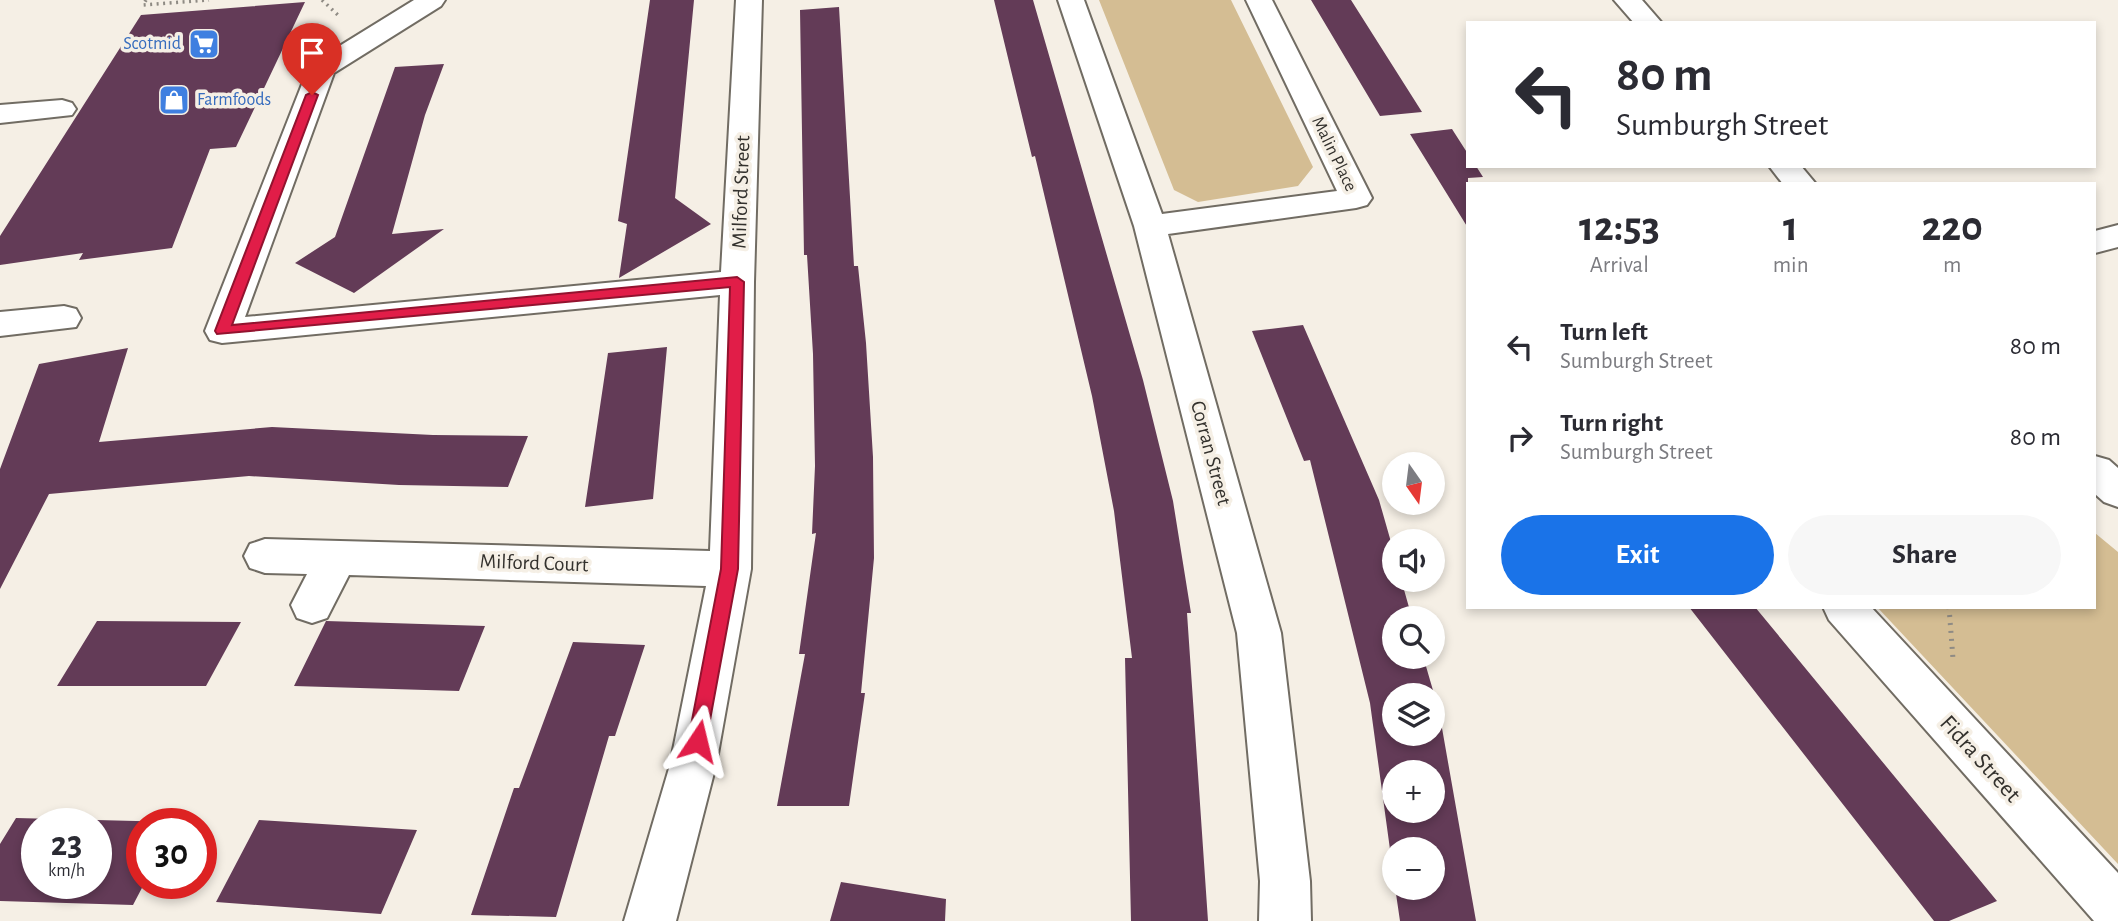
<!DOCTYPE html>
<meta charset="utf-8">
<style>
:root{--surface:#fff;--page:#f7f7f7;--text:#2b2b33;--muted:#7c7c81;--accent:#1a73e8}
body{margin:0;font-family:"Alegreya Sans",sans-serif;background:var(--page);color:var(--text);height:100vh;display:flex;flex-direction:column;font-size:26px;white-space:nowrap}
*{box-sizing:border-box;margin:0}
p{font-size:23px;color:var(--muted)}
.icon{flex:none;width:38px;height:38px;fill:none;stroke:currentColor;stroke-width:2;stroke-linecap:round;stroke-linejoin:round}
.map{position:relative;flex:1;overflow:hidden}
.panel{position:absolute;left:1466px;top:182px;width:630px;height:427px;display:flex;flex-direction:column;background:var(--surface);border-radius:0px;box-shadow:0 4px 10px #0003}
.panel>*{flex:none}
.banner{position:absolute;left:1466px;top:21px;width:630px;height:147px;border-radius:0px;box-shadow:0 4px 10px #0003;background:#fff;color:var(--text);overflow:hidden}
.needle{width:46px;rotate:166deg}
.tools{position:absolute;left:1382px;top:452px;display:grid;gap:14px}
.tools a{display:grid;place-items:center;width:63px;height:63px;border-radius:50%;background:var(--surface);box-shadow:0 4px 10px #0003;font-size:35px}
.speed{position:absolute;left:21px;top:808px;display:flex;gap:14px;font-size:35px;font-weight:700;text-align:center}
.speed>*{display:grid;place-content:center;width:91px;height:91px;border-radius:50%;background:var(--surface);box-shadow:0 4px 10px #0003;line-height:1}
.speed small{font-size:18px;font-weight:400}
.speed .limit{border:10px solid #d22;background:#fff;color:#111}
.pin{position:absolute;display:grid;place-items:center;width:60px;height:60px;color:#fff;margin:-72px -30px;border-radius:50% 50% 50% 0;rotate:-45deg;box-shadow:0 0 7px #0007}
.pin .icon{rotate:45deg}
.me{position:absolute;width:77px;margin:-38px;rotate:10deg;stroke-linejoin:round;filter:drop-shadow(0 0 5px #0008)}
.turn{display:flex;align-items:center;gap:24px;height:147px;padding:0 35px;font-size:32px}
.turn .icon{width:91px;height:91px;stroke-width:2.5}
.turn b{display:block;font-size:49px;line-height:60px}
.eta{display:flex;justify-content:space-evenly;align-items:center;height:119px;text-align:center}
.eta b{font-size:42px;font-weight:700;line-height:49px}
.cta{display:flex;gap:14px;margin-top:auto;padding:14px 35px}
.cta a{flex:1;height:80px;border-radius:42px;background:var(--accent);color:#fff;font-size:28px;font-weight:700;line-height:80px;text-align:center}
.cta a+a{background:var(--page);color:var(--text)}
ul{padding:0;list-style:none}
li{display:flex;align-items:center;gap:21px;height:91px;padding:0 35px}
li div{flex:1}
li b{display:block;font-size:26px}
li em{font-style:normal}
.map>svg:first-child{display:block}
</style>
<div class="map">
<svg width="2118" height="921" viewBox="0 0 2118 921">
<rect width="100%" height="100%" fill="#f5efe5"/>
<path fill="#d4bd93" d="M1099,0H1231L1313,167L1298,186L1198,202L1174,190Z
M2095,533L2118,552V864L1877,607H2095Z"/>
<path fill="#633b57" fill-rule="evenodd" d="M650,0H694L675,198L711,224L619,278L627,224L618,221Z
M994,0H1033L1143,380L1173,501L1191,613H1187L1208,921H1131L1125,658H1132L1114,511L1092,396L1035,156L1032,157Z
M1311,0H1351L1422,112L1380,116Z
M305,2L236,147L210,149L172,248L79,260L83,253L0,265V236L141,15Z
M839,7L854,266H858L866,343L873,457L874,558L861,693H865L849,806H777L805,654H799L816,533L812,534L815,466L813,354L807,255H804L800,10Z
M444,64L425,115L392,234L444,229L354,293L295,263L335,237L395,67Z
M1452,129L1468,154V166H1476L1483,177L1468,178V228L1410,134Z
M1303,325L1379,500L1395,556V579H1401L1412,618H1395V656H1423L1439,711L1476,921H1400L1395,887H1433V849H1395V886L1370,703L1310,460L1304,461L1252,331ZM1395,695H1433V733H1395ZM1395,772H1433V810H1395Z
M667,347L653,499L585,507L608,353Z
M128,348L99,442L272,427L433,435L528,436L508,487L399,485L249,476L49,494L0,589V469L39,364Z
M1689,607H1755L1997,901L1949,921H1934Z
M97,621L241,622L206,686H57Z
M326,621L485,626L459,691L294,686Z
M573,642L645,645L615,736H609L556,917L471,915L514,788H519Z
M16,818L176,822L175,824H142V884H144L133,905L0,901V844ZM37,824H96V884H37Z
M259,820L417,830L381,914L216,902Z
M841,882L946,899L945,921H830Z"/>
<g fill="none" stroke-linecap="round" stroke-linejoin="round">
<g stroke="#716c63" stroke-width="4">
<path id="minor" d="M414,0H445L441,6L334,73L245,317L721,272L736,0H762L754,282L751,569L716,765L676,921H624L670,765L706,586L349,575L327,618L312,623L297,618L291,605L307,574L265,573L250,568L244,556L250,544L265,539L710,551L720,295L222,343L210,340L205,331L308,69L312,63Z
M1058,0H1084L1162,214L1337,191L1246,0H1272L1372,198L1367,205L1356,208L1168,234L1281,633L1310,881L1311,921H1259L1260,881L1237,633L1134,226Z
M1614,0H1642L1662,23H1634Z
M62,100L72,103L76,109L72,115L0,123V105Z
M1769,166H1801L1816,184H1783Z
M2118,225V247L2095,253V231Z
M64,306L76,309L81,318L76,327L0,336V312Z
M2095,456L2109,460L2118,468V507L2104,502L2095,494Z
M1823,607H1871L2118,873V921H2094L1829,620Z"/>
</g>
<path stroke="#8f8b84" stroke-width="3.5" stroke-dasharray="2 4.5" stroke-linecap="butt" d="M146,0L143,5L209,0
M322,0L340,17"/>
<path stroke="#8f8b84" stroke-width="5" stroke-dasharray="2 6" stroke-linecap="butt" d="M1949,607L1953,659"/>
<use href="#minor" fill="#fff" fill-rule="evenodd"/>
</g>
<path fill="#e11d48" stroke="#92132f" stroke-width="2" d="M312,92L318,95L232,325L737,277L744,282L738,569L705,747L698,750L691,747L688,741L721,569L730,287L217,334L215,331L306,95Z"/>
<defs>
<g id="supermarket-square" transform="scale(1.575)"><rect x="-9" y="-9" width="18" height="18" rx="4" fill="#3f7fe0" stroke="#f5efe5"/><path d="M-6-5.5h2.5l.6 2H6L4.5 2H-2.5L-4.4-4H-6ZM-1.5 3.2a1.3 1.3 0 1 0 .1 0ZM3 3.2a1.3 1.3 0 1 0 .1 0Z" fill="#fff"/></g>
<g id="shop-square" transform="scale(1.575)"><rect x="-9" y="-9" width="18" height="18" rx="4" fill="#3f7fe0" stroke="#f5efe5"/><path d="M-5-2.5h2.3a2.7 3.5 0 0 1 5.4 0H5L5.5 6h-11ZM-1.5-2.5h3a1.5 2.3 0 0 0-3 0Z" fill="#fff"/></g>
</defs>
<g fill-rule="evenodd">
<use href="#supermarket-square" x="204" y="44"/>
<use href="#shop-square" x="174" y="100"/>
</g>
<g text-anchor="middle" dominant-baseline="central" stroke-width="7" stroke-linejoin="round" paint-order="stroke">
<g font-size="18" fill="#366cbe" stroke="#f5efe5" text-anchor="end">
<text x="181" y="44">Scotmid</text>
<text x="197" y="100" text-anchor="start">Farmfoods</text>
</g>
<g font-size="18" fill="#33312d" stroke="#f5efe5">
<text transform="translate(1334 154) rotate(64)">Malin Place</text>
</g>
<g font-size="21" fill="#33312d" stroke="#f5efe5">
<text transform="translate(741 192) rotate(-88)">Milford Street</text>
<text transform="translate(1211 453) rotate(75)">Corran Street</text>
<text transform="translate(534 563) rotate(2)">Milford Court</text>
</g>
<g font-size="24" fill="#33312d" stroke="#f5efe5">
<text transform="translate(1980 759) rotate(48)">Fidra Street</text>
</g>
</g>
</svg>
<div class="tools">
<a><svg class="needle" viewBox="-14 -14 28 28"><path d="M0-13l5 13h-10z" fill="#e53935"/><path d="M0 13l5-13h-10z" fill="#7c7c81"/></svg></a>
<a><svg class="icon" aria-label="sound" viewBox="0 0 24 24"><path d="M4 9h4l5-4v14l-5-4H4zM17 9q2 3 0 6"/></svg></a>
<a><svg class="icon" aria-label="search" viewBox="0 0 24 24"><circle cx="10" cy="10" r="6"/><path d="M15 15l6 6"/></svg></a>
<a><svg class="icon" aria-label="layers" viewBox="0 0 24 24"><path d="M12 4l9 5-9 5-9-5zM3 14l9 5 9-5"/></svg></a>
<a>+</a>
<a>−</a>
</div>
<div class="speed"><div>23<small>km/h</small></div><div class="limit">30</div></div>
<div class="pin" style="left:312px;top:95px;background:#d93025"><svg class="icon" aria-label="arrive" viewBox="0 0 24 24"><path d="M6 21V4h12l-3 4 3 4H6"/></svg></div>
<svg class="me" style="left:698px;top:741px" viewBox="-20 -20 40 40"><path d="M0-17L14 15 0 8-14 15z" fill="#e11d48" stroke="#fff" stroke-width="4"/></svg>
<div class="banner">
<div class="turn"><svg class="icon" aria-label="left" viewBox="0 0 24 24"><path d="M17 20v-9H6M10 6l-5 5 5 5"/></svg><div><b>80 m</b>Sumburgh Street</div></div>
</div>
<section class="panel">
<div class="eta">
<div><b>12:53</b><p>Arrival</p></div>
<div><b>1</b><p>min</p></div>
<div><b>220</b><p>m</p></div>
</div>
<ul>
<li><svg class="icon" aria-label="left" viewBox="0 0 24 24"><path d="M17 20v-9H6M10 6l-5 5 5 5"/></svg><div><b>Turn left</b><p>Sumburgh Street</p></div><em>80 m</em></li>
<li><svg class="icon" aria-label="right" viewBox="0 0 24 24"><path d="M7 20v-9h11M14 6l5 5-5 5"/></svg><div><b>Turn right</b><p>Sumburgh Street</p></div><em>80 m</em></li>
</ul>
<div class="cta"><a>Exit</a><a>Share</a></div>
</section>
</div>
